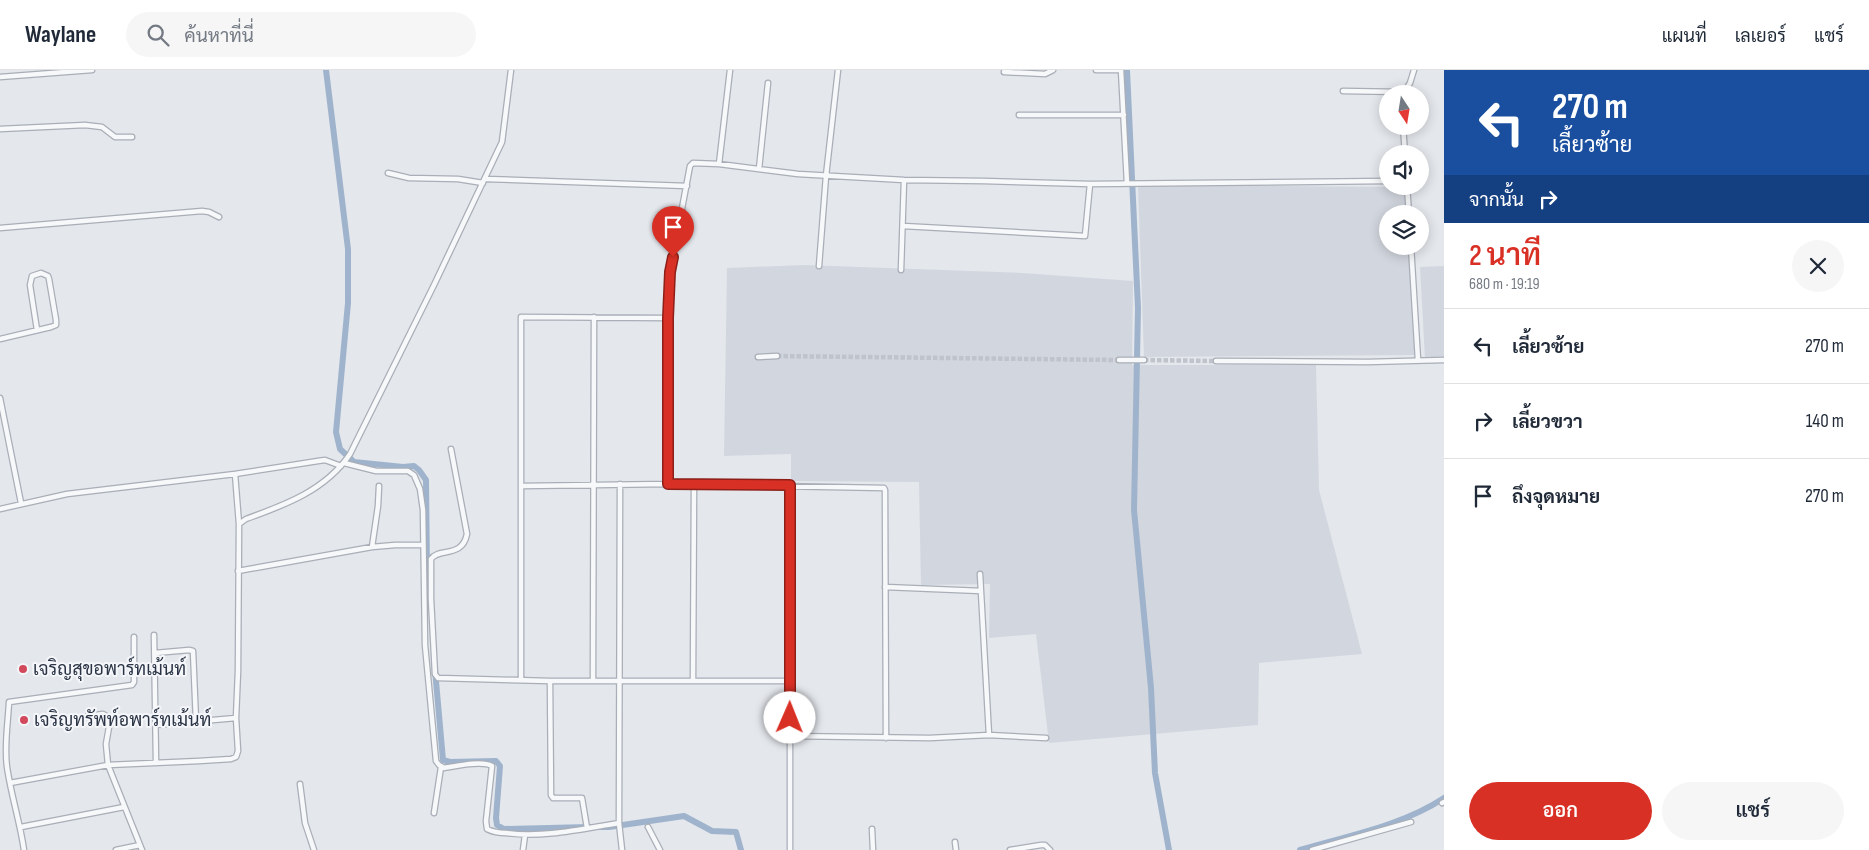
<!DOCTYPE html>
<html lang="th">
<meta charset="utf-8">
<style>
:root{--surface:#fff;--page:#f6f6f7;--text:#1f2937;--muted:#747a83;--line:#e0e1e3;--accent:#d93025}
body{margin:0;font-family:"Sofia Sans Condensed",Sarabun,sans-serif;background:var(--page);color:var(--text);height:100vh;display:flex;flex-direction:column;font-size:19px;white-space:nowrap}
*{box-sizing:border-box;margin:0}
p{font-size:16px;color:var(--muted)}
.icon{flex:none;width:28px;height:28px;fill:none;stroke:currentColor;stroke-width:2;stroke-linecap:round;stroke-linejoin:round}
.map{position:relative;flex:1;overflow:hidden}
.details{display:flex;flex-direction:column;background:var(--surface);width:425px}
.details>*{flex:none}
.hud{background:#1a4fa0;color:#fff;overflow:hidden}
.needle{width:32px;rotate:168deg}
.buttons{position:absolute;left:1379px;top:15px;display:grid;gap:10px}
.buttons a{display:grid;place-items:center;width:50px;height:50px;border-radius:50%;background:var(--surface);box-shadow:0 2px 12px #0003;font-size:25px}
.pin{position:absolute;display:grid;place-items:center;width:42px;height:42px;color:#fff;margin:-51px -21px;border-radius:50% 50% 50% 0;rotate:-45deg;box-shadow:0 0 5px #0007}
.pin .icon{rotate:45deg}
.me{position:absolute;width:55px;margin:-28px;rotate:1deg;stroke-linejoin:round;filter:drop-shadow(0 0 4px #0008)}
.turn{display:flex;align-items:center;gap:18px;height:105px;padding:0 25px;font-size:22px}
.turn .icon{width:65px;height:65px;stroke-width:2.5}
.turn b{display:block;font-size:35px;line-height:42px}
.then{display:flex;align-items:center;height:48px;padding:0 25px;background:#0003;gap:10px;font-size:19px}
.round{display:grid;place-items:center;flex:none;width:52px;height:52px;border-radius:26px;background:var(--page)}
.overview{display:flex;align-items:center;justify-content:space-between;height:85px;padding:0 25px}
h1{font-size:30px;font-weight:600;line-height:38px;color:var(--accent)}
.action{display:flex;gap:10px;margin-top:auto;padding:10px 25px}
.action a{flex:1;height:58px;border-radius:30px;background:var(--accent);color:#fff;font-size:20px;font-weight:600;line-height:58px;text-align:center}
.action a+a{background:var(--page);color:var(--text)}
ul{padding:0;list-style:none}
li{display:flex;align-items:center;gap:15px;height:75px;padding:0 25px;border-top:1px solid var(--line)}
li div{flex:1}
li b{display:block;font-size:19px}
li em{font-style:normal}
header{display:flex;align-items:center;gap:30px;box-sizing:border-box;height:70px;padding:0 25px;background:var(--surface);border-bottom:1px solid var(--line)}
header strong{font-size:24px}
nav{display:flex;gap:28px;margin-inline-start:auto;font-size:18px}
.search{width:350px;height:45px;background:var(--page);display:flex;align-items:center;gap:12px;box-sizing:border-box;padding:0 18px;border-radius:28px;color:var(--muted);font-size:19px}
main{display:flex;flex:1;min-height:0}
.map>svg:first-child{display:block}
</style>
<header>
<strong>Waylane</strong>
<div class="search"><svg class="icon" aria-label="search" viewBox="0 0 24 24"><circle cx="10" cy="10" r="6"/><path d="M15 15l6 6"/></svg>ค้นหาที่นี่</div>
<nav><a>แผนที่</a><a>เลเยอร์</a><a>แชร์</a></nav>
</header>
<main>
<div class="map">
<svg width="1444" height="780" viewBox="0 0 1444 780">
<rect width="100%" height="100%" fill="#e4e7ec"/>
<path fill="#d2d6de" d="M1138,115L1406,117L1408,144H1388V176H1410L1417,285L1144,287Z
M805,195L1022,203L1133,211L1132,295H1316L1319,420L1362,584L1259,593L1258,655L1049,673L1036,564L989,568L990,514L921,515L919,412L791,411V384L724,386L727,198Z
M1444,196V287L1425,288L1420,197Z"/>
<g fill="none" stroke-linecap="round" stroke-linejoin="round">
<path stroke="#9fb4cc" stroke-width="6" d="M326,0L348,179V233L336,362L340,379L354,392L403,397L414,396L419,400L426,410L427,501L429,532
M1127,0L1138,238L1134,440L1151,618L1155,703L1169,780
M435,600L443,690L450,692L496,691L500,696L496,748L497,755L504,759L589,757
M599,757H609L684,746L712,761L736,762L741,780
M1300,780C1347,766 1404,755 1444,728"/>
<path stroke="#bfc3cb" stroke-width="4.5" stroke-dasharray="4.5 2" stroke-linecap="butt" d="M777,286L1119,290
M1144,290L1216,291"/>
<g stroke="#a9aeb7" stroke-width="7">
<path id="street" d="M1096,0H1121
M1121,0L1127,113
M1004,2L1045,4L1053,0
M0,7L92,0
M1343,21L1403,22
M1403,24L1410,13L1414,0
M1019,45H1124
M1403,56L1405,84
M0,59L85,55L102,57L115,67H132
M719,94L730,0
M759,99L768,13
M388,103L409,108L458,109L483,113
M486,109L687,116
M1407,116L1409,144
M903,156L1085,166L1090,114
M0,158L202,141L209,142L219,147
M1411,176L1418,290
M819,196L826,106L838,0
M901,200L904,110
M0,269L51,257L56,255V250L49,209L48,206L41,203L32,206L30,215L37,260
M758,287L777,286
M1119,290H1144
M1216,291L1368,292L1444,290
M0,328L21,433
M451,379L467,464C462,489 439,477 431,489V529L435,604L438,608L550,611H790
M344,393L376,401H408L414,405L420,419L423,440L425,575L436,691L439,695L444,698C456,696 482,690 492,696L486,751L487,759C493,762 499,763 506,763C544,768 581,759 619,753
M235,404L239,454
M620,414L619,753L622,780
M668,414V248L670,202L690,96L693,93L719,94L798,104L904,110L984,111L1090,114L1388,111
M522,416L668,414L884,418L885,420L886,668
M0,439L67,424L235,404L318,391L325,390L341,396
M372,477L378,436L379,416
M238,501L372,477L395,475H423
M980,504L989,665
M885,517L981,521
M154,565L156,692
M155,583L189,580L193,581L196,651
M521,610V247L668,248
M550,611L551,725L553,728H582L587,758
M593,611L594,247
M693,611L694,414
M88,646L103,644L108,647L109,657L106,674L108,695L142,780
M156,655L236,648
M789,666L930,668L989,665L1046,668
M10,713L108,695L199,691L231,689L236,687L238,681L236,648L238,601L239,454L246,449C285,435 326,420 350,384L434,215L502,72L511,0
M300,714L305,753L314,780
M1442,733L1444,732
M434,743L441,697
M21,757L124,737
M648,757L660,780
M872,759L873,780
M955,772L956,780
M24,780C20,752 11,725 7,697C4,676 8,653 9,632L132,615L134,612V567
M116,780L140,775
M523,780L525,765
M790,780V415
M1010,780L1041,775H1045L1050,780
M1312,780L1411,752"/>
</g>
<use href="#street" stroke="#f7f8fa" stroke-width="4.5"/>
</g>
<g fill="none" stroke-linecap="round" stroke-linejoin="round">
<g stroke="#8d1f18" stroke-width="12">
<path id="route" d="M673,187L670,202L668,248V414L790,415V648"/>
</g>
<use href="#route" stroke="#d93025" stroke-width="9"/>
</g>
<g fill="#d1495b" stroke="#f4f6f9" stroke-width="2">
<circle cx="23" cy="599" r="5"/>
<circle cx="24" cy="650" r="5"/>
</g>
<g text-anchor="middle" dominant-baseline="central" stroke-width="4" stroke-linejoin="round" paint-order="stroke">
<g font-size="18" fill="#2b3445" stroke="#f4f6f9" text-anchor="start">
<text x="33" y="599">เจริญสุขอพาร์ทเม้นท์</text>
<text x="34" y="650">เจริญทรัพท์อพาร์ทเม้นท์</text>
</g>
</g>
</svg>
<div class="buttons">
<a><svg class="needle" viewBox="-14 -14 28 28"><path d="M0-13l5 13h-10z" fill="#e53935"/><path d="M0 13l5-13h-10z" fill="#747a83"/></svg></a>
<a><svg class="icon" aria-label="sound" viewBox="0 0 24 24"><path d="M4 9h4l5-4v14l-5-4H4zM17 9q2 3 0 6"/></svg></a>
<a><svg class="icon" aria-label="layers" viewBox="0 0 24 24"><path d="M12 4l9 5-9 5-9-5zM3 14l9 5 9-5"/></svg></a>
</div>
<div class="pin" style="left:673px;top:187px;background:#d93025"><svg class="icon" aria-label="arrive" viewBox="0 0 24 24"><path d="M6 21V4h12l-3 4 3 4H6"/></svg></div>
<svg class="me" style="left:790px;top:648px" viewBox="-20 -20 40 40"><circle r="19" fill="#fff"/><path d="M0-13L10 11 0 6-10 11z" fill="#d93025"/></svg>
</div>
<section class="details">
<div class="hud">
<div class="turn"><svg class="icon" aria-label="left" viewBox="0 0 24 24"><path d="M17 20v-9H6M10 6l-5 5 5 5"/></svg><div><b>270 m</b>เลี้ยวซ้าย</div></div>
<div class="then">จากนั้น<svg class="icon" aria-label="right" viewBox="0 0 24 24"><path d="M7 20v-9h11M14 6l5 5-5 5"/></svg></div>
</div>
<div class="overview"><div><h1>2 นาที</h1><p>680 m · 19:19</p></div><a class="round"><svg class="icon" aria-label="close" viewBox="0 0 24 24"><path d="M6 6l12 12M18 6L6 18"/></svg></a></div>
<ul>
<li><svg class="icon" aria-label="left" viewBox="0 0 24 24"><path d="M17 20v-9H6M10 6l-5 5 5 5"/></svg><div><b>เลี้ยวซ้าย</b></div><em>270 m</em></li>
<li><svg class="icon" aria-label="right" viewBox="0 0 24 24"><path d="M7 20v-9h11M14 6l5 5-5 5"/></svg><div><b>เลี้ยวขวา</b></div><em>140 m</em></li>
<li><svg class="icon" aria-label="arrive" viewBox="0 0 24 24"><path d="M6 21V4h12l-3 4 3 4H6"/></svg><div><b>ถึงจุดหมาย</b></div><em>270 m</em></li>
</ul>
<div class="action"><a>ออก</a><a>แชร์</a></div>
</section>
</main>
